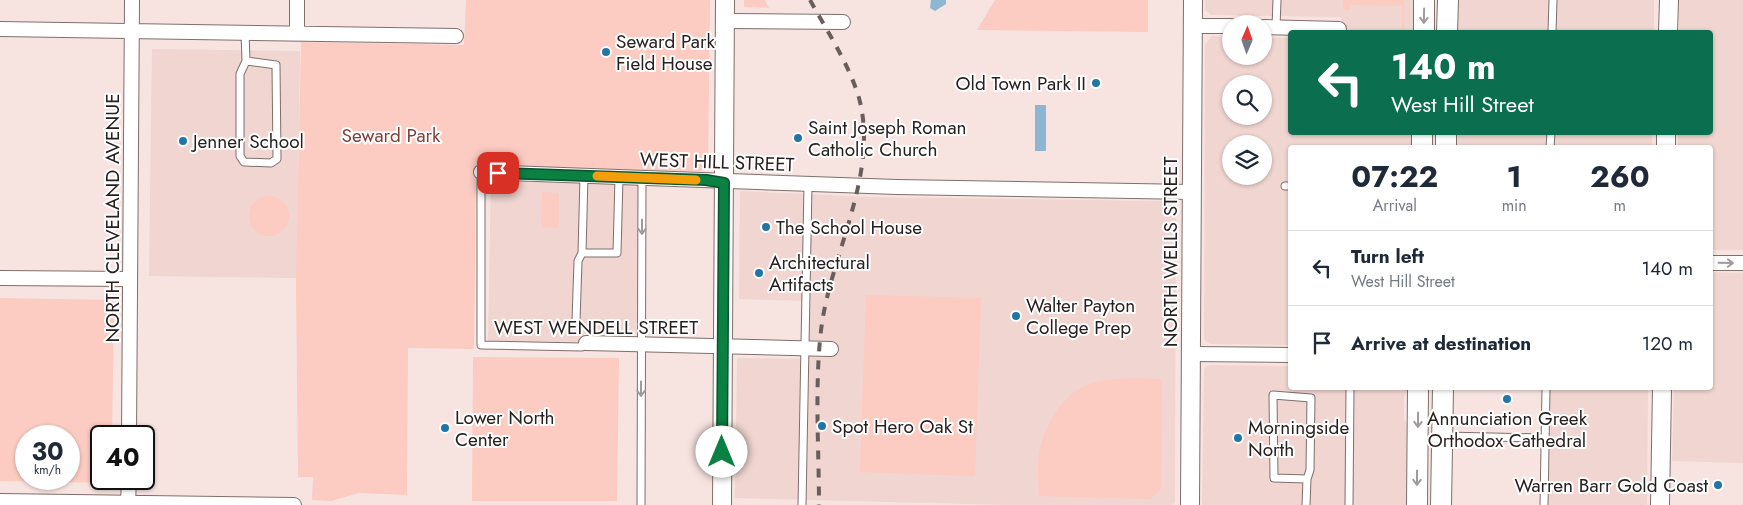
<!DOCTYPE html>
<style>
:root{--surface:#fff;--page:#f6f6f7;--text:#1f2937;--muted:#747a83;--line:#e0e1e3}
body{margin:0;font-family:Jost,sans-serif;background:var(--page);color:var(--text);height:100vh;display:flex;flex-direction:column;font-size:19px;white-space:nowrap}
*{box-sizing:border-box;margin:0}
p{font-size:16px;color:var(--muted)}
.icon{flex:none;width:28px;height:28px;fill:none;stroke:currentColor;stroke-width:2;stroke-linecap:round;stroke-linejoin:round}
.map{position:relative;flex:1;overflow:hidden}
.details{position:absolute;left:1288px;top:145px;width:425px;height:245px;display:flex;flex-direction:column;background:var(--surface);border-radius:5px;box-shadow:0 1px 4px #0004}
.details>*{flex:none}
.top-card{position:absolute;left:1288px;top:30px;width:425px;height:105px;border-radius:5px;box-shadow:0 1px 4px #0004;background:#0b6e4f;color:#fff;overflow:hidden}
.needle{width:32px;rotate:2deg}
.tools{position:absolute;left:1222px;top:15px;display:grid;gap:10px}
.tools a{display:grid;place-items:center;width:50px;height:50px;border-radius:50%;background:var(--surface);box-shadow:0 1px 4px #0004;font-size:25px}
.speed{position:absolute;left:15px;top:425px;display:flex;gap:10px;font-size:25px;font-weight:700;text-align:center}
.speed>*{display:grid;place-content:center;width:65px;height:65px;border-radius:50%;background:var(--surface);box-shadow:0 1px 4px #0004;line-height:1}
.speed small{font-size:12px;font-weight:400}
.speed .limit{border:2px solid #111;border-radius:8px;background:#fff;color:#111}
.pin{position:absolute;display:grid;place-items:center;width:42px;height:42px;color:#fff;margin:-21px;border-radius:10px;box-shadow:0 2px 8px #0006}
.me{position:absolute;width:55px;margin:-28px;rotate:0deg;stroke-linejoin:round;filter:drop-shadow(0 0 4px #0008)}
.turn{display:flex;align-items:center;gap:18px;height:105px;padding:0 20px;font-size:22px}
.turn .icon{width:65px;height:65px;stroke-width:2.5}
.turn b{display:block;font-size:35px;line-height:42px}
.eta{display:flex;justify-content:space-evenly;align-items:center;height:85px;text-align:center}
.eta b{font-size:30px;font-weight:700;line-height:35px}
ul{padding:0;list-style:none}
li{display:flex;align-items:center;gap:15px;height:75px;padding:0 20px;border-top:1px solid var(--line)}
li div{flex:1}
li b{display:block;font-size:19px}
li em{font-style:normal}
.map>svg:first-child{display:block}
</style>
<div class="map">
<svg width="1743" height="505" viewBox="0 0 1743 505">
<rect width="100%" height="100%" fill="#f7e4e1"/>
<path fill="#f0d5d0" fill-rule="evenodd" d="M1205,0H1414V32H1342V17L1211,15L1205,10Z
M1454,0H1654V32H1454Z
M1679,0H1743V250H1710V148L1678,147V133L1710,132V32H1679Z
M1212,36L1231,37V56H1264V37L1290,38V132L1412,133V147L1290,148V345L1210,344L1204,340L1205,44ZM1231,84H1264V116H1231ZM1231,144H1264V176H1231Z
M152,49L300,51L297,278L149,276Z
M1452,133H1652V147L1452,148Z
M491,177L642,183V334L584,333V342L488,341Z
M740,191L872,197L1172,201L1176,207L1175,502L1172,505H1008L735,498L737,358L807,359L808,301L739,299Z
M1710,272L1743,273V463L1672,461L1674,388H1710Z
M1210,365L1290,366V388H1409L1404,397V419L1410,429L1407,505H1202L1204,371L1205,367Z
M1549,388H1648L1647,505H1547Z"/>
<path fill="#fccbc2" fill-rule="evenodd" d="M466,0H710L708,167L700,171L476,167L474,349L408,348L407,495L359,493L331,501L312,500L313,477H298L296,286L301,42L464,45Z
M744,0H765L769,8L744,7Z
M995,0H1148V32L977,30Z
M1343,0H1404V32H1402V6L1351,5L1350,10H1343Z
M542,192L559,193V228L541,227Z
M249 216a20 20 0 1 1 40 0a20 20 0 1 1-40 0Z
M866,295L981,298L975,476L860,472Z
M0,298L114,300L112,436H101V479H111V483L0,481ZM26,436H69V479H26Z
M473,357L619,358L617,501H472Z
M1136,378L1162,379L1161,489L1151,499L1039,496C1039,480 1036,461 1041,445C1048,418 1067,388 1097,382C1109,379 1123,378 1136,378Z"/>
<path fill="#8db6d3" d="M931,0H946V4L935,11L930,8Z
M1035,105H1046V151H1035Z"/>
<g fill="none" stroke-linecap="round" stroke-linejoin="round">
<g stroke="#7f6f6c" stroke-width="9">
<path id="service" d="M1276,27L1277,0
M245,32L246,61L240,74V156L244,162L271,163L277,159L276,65L246,61
M1552,32L1553,0
M1550,148L1551,132
M481,172V345L582,347L586,343
M584,176L582,253H617L619,177
M1285,186H1290
M576,321L578,261L582,253
M1443,436L1545,438
M641,505L642,178
M802,505L808,185
M1306,505L1307,479L1310,470L1311,398L1273,395L1274,478L1307,479
M1349,505L1350,388
M1544,505L1546,388"/>
</g>
<g stroke="#7f6f6c" stroke-width="16">
<path id="minor" d="M725,21L843,22
M1193,26H1231
M1264,27L1339,29
M0,29L456,36
M297,33V0
M481,172L897,187L1192,192
M1710,263H1743
M0,278L130,279
M586,343L831,349
M1191,354L1290,355
M129,436L132,0
M0,501L294,505
M128,503L129,479"/>
</g>
<g stroke="#7f6f6c" stroke-width="20">
<path id="tertiary" d="M1668,32L1669,0
M1666,148V132
M722,505L725,0
M1190,505L1193,0
M1660,505L1662,388"/>
</g>
<g stroke="#7f6f6c" stroke-width="22">
<path id="secondary" d="M1424,32V0
M1447,32L1448,0
M1422,148V132
M1446,148V132
M1417,505L1418,388
M1441,505L1443,388"/>
</g>
<use href="#service" stroke="#fff" stroke-width="7"/>
<use href="#minor" stroke="#fff" stroke-width="14"/>
<use href="#tertiary" stroke="#fff" stroke-width="18"/>
<use href="#secondary" stroke="#fff" stroke-width="20"/>
<path stroke="#695e5c" stroke-width="4" stroke-dasharray="9 9" stroke-linecap="butt" d="M810,0C827,31 849,64 859,98C879,172 833,250 822,323C814,380 819,448 819,505"/>
</g>
<defs><path id="oneway-shaft" d="M-6 0H5M1.5-3L5.5 0L1.5 3" fill="none" stroke-width="1.6" stroke-linecap="round" stroke-linejoin="round" transform="scale(1.25)"/></defs>
<g stroke="#9e9b9a">
<use href="#oneway-shaft" transform="translate(1424 16) rotate(91)"/>
<use href="#oneway-shaft" transform="translate(642 227) rotate(90)"/>
<use href="#oneway-shaft" transform="translate(1726 263) rotate(1)"/>
<use href="#oneway-shaft" transform="translate(641 389) rotate(90)"/>
<use href="#oneway-shaft" transform="translate(1418 420) rotate(91)"/>
<use href="#oneway-shaft" transform="translate(1417 478) rotate(90)"/>
</g>
<g fill="none" stroke-linecap="round" stroke-linejoin="round">
<g stroke="#07532c" stroke-width="12">
<path id="route" d="M498,173L706,180L724,183L722,452"/>
</g>
<use href="#route" stroke="#0b8043" stroke-width="9"/>
<path stroke="#f59e0b" stroke-width="9" d="M597,176L696,180"/>
</g>
<g fill="#2176a6" stroke="#fff" stroke-width="2">
<circle cx="606" cy="52" r="5"/>
<circle cx="1096" cy="83" r="5"/>
<circle cx="798" cy="138" r="5"/>
<circle cx="183" cy="141" r="5"/>
<circle cx="766" cy="227" r="5"/>
<circle cx="759" cy="273" r="5"/>
<circle cx="1016" cy="316" r="5"/>
<circle cx="1507" cy="399" r="5"/>
<circle cx="822" cy="426" r="5"/>
<circle cx="445" cy="428" r="5"/>
<circle cx="1238" cy="438" r="5"/>
<circle cx="1718" cy="485" r="5"/>
</g>
<g text-anchor="middle" dominant-baseline="central" stroke-width="4" stroke-linejoin="round" paint-order="stroke">
<g font-size="19" fill="#27201f" stroke="#fff" text-anchor="start">
<text x="616" y="41">Seward Park<tspan x="616" dy="22">Field House</tspan></text>
<text x="1086" y="83" text-anchor="end">Old Town Park II</text>
<text x="808" y="127">Saint Joseph Roman<tspan x="808" dy="22">Catholic Church</tspan></text>
<text x="193" y="141">Jenner School</text>
<text x="776" y="227">The School House</text>
<text x="769" y="262">Architectural<tspan x="769" dy="22">Artifacts</tspan></text>
<text x="1026" y="305">Walter Payton<tspan x="1026" dy="22">College Prep</tspan></text>
<text x="455" y="417">Lower North<tspan x="455" dy="22">Center</tspan></text>
<text x="1507" y="418" text-anchor="middle">Annunciation Greek<tspan x="1507" dy="22">Orthodox Cathedral</tspan></text>
<text x="832" y="426">Spot Hero Oak St</text>
<text x="1248" y="427">Morningside<tspan x="1248" dy="22">North</tspan></text>
<text x="1708" y="485" text-anchor="end">Warren Barr Gold Coast</text>
</g>
<g font-size="19" fill="#804037" stroke="#fff">
<text x="391" y="135">Seward Park</text>
</g>
<g font-size="19" fill="#27201f" stroke="#fff">
<text transform="translate(717 162) rotate(2)">WEST HILL STREET</text>
<text transform="translate(112 218) rotate(-90)">NORTH CLEVELAND AVENUE</text>
<text transform="translate(1170 252) rotate(-90)">NORTH WELLS STREET</text>
<text x="596" y="327">WEST WENDELL STREET</text>
</g>
</g>
</svg>
<div class="tools">
<a><svg class="needle" viewBox="-14 -14 28 28"><path d="M0-13l5 13h-10z" fill="#e53935"/><path d="M0 13l5-13h-10z" fill="#747a83"/></svg></a>
<a><svg class="icon" aria-label="search" viewBox="0 0 24 24"><circle cx="10" cy="10" r="6"/><path d="M15 15l6 6"/></svg></a>
<a><svg class="icon" aria-label="layers" viewBox="0 0 24 24"><path d="M12 4l9 5-9 5-9-5zM3 14l9 5 9-5"/></svg></a>
</div>
<div class="speed"><div>30<small>km/h</small></div><div class="limit">40</div></div>
<div class="pin" style="left:498px;top:173px;background:#d93025"><svg class="icon" aria-label="arrive" viewBox="0 0 24 24"><path d="M6 21V4h12l-3 4 3 4H6"/></svg></div>
<svg class="me" style="left:722px;top:452px" viewBox="-20 -20 40 40"><circle r="19" fill="#fff"/><path d="M0-13L10 11 0 6-10 11z" fill="#0b8043"/></svg>
<div class="top-card">
<div class="turn"><svg class="icon" aria-label="left" viewBox="0 0 24 24"><path d="M17 20v-9H6M10 6l-5 5 5 5"/></svg><div><b>140 m</b>West Hill Street</div></div>
</div>
<section class="details">
<div class="eta">
<div><b>07:22</b><p>Arrival</p></div>
<div><b>1</b><p>min</p></div>
<div><b>260</b><p>m</p></div>
</div>
<ul>
<li><svg class="icon" aria-label="left" viewBox="0 0 24 24"><path d="M17 20v-9H6M10 6l-5 5 5 5"/></svg><div><b>Turn left</b><p>West Hill Street</p></div><em>140 m</em></li>
<li><svg class="icon" aria-label="arrive" viewBox="0 0 24 24"><path d="M6 21V4h12l-3 4 3 4H6"/></svg><div><b>Arrive at destination</b></div><em>120 m</em></li>
</ul>
</section>
</div>
